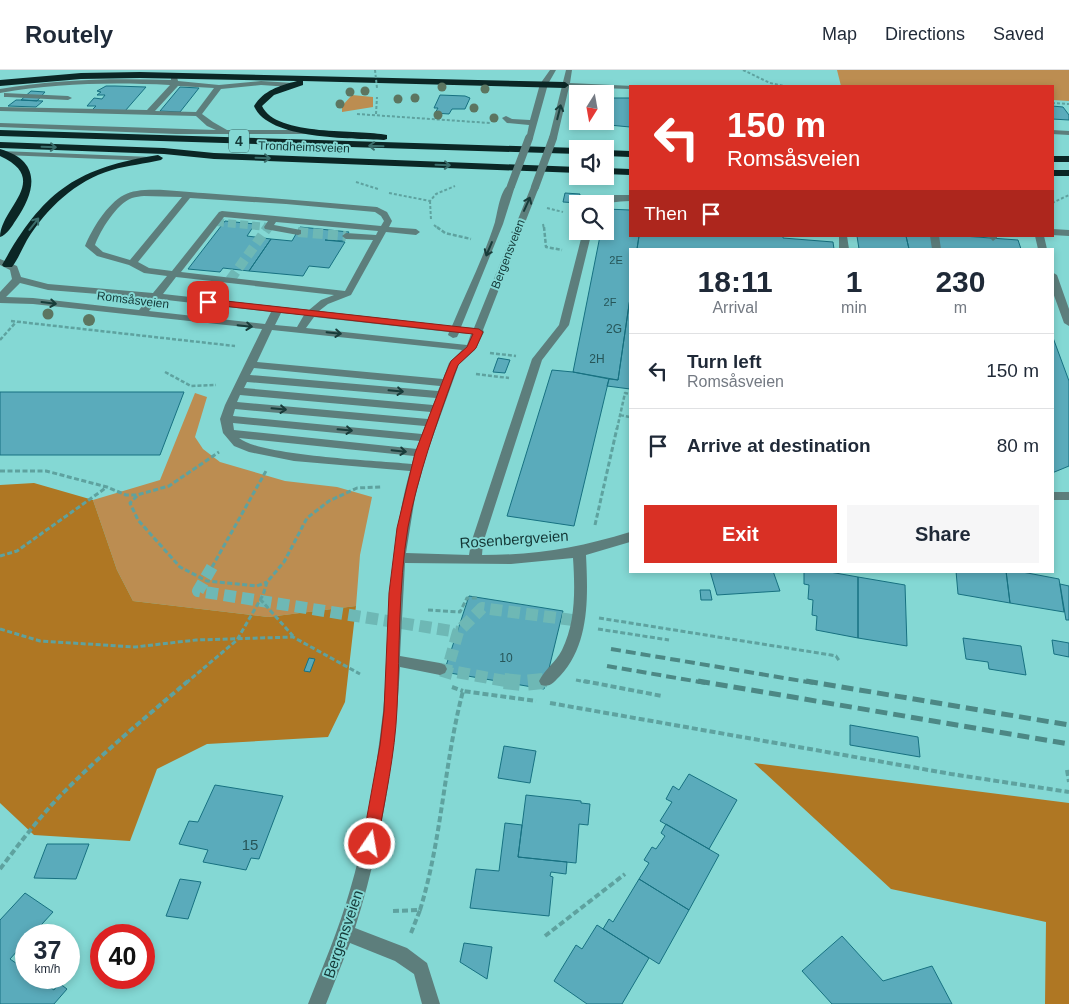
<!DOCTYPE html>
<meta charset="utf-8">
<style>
:root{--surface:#fff;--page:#f6f6f7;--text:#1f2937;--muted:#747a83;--line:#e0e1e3;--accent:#d93025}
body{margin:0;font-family:Helvetica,sans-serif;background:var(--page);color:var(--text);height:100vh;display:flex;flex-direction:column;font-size:19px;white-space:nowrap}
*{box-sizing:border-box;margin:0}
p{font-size:16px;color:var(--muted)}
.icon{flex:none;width:28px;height:28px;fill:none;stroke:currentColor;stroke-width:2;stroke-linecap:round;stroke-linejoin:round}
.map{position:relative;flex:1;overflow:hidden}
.details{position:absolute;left:629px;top:178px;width:425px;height:325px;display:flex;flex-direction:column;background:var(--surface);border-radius:0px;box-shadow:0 2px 8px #0003}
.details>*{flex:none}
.guide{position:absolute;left:629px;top:15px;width:425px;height:152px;border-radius:0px;box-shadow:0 2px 8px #0003;background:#d93025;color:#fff;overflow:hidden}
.needle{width:32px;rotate:191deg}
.fabs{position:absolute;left:569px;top:15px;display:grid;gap:10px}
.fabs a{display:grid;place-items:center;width:45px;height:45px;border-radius:0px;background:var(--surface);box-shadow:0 2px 8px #0003;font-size:25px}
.speed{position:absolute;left:15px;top:854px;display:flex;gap:10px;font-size:25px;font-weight:700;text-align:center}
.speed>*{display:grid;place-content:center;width:65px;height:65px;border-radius:50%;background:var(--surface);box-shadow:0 2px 8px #0003;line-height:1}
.speed small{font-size:12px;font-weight:400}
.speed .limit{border:8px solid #d22;background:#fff;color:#111}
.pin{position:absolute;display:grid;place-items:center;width:42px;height:42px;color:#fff;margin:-21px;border-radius:10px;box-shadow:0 2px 8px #0006}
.me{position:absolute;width:55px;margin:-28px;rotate:12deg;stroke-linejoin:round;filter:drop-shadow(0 0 4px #0008)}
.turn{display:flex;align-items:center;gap:18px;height:105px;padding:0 15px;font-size:22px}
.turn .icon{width:65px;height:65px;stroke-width:2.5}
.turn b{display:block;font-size:35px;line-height:42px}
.then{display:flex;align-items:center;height:48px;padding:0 15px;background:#0003;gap:10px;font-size:19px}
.eta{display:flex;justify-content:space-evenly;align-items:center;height:85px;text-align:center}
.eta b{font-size:30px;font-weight:700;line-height:35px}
.primary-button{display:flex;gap:10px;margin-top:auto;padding:10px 15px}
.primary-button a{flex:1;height:58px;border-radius:0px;background:var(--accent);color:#fff;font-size:20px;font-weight:700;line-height:58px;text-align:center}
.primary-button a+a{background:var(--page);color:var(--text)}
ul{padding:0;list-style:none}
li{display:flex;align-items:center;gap:15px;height:75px;padding:0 15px;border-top:1px solid var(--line)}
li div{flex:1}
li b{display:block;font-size:19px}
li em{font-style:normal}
header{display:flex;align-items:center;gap:30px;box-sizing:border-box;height:70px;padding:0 25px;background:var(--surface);border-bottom:1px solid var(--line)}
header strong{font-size:24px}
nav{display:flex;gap:28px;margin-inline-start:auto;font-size:18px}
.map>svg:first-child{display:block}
</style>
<header>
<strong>Routely</strong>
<nav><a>Map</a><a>Directions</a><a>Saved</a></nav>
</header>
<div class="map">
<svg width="1069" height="934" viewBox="0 0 1069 934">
<rect width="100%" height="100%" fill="#84d8d4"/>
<path fill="#bc8d51" d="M837,0H1069V31L1053,30L1052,16H841Z
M352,25L373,27V37L342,42V36Z
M195,323L207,327L195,367L203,379L220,392L285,411L337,417L372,427L360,485L356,536L268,547L133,531L117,500L93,430L160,410Z"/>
<path fill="#af7723" d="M34,413L93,430L117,500L133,531L268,547L356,536L345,632L328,667L207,674L157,699L130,771L34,765L0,733V415Z
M754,693L1069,733V934H1045L1046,852L891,819Z"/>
<path fill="#5aabbb" stroke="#177181" d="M106,16H115L146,17L125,41L92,40L96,36H87L94,28L102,29L105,25H97L101,22L97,21Z
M180,17L199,18L180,42L160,41Z
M31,21L45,22L37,31L21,30Z
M440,25L465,26L470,28L465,39H452L449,44L435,43L438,38H434Z
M609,28H630V57L609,55Z
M16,30H21L43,31L36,37L8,36Z
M1052,36L1063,37L1069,45V50L1052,49Z
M565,123L580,124L578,133L563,132Z
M606,139L630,140V166H639L637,179H630V228L618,310L573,302L601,161H605Z
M225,151L255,154L247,166L271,169L249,201L223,198L220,202L188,199Z
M300,157L349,162L343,171L325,170L345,172L329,198L309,196L303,206L249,201L271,169L292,171Z
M639,166H783V168L833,172L834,179H637Z
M857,166H906L909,179H859Z
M906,166H963L1018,170L1021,179H909Z
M630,228V319L607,316L609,309L618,310Z
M1052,265L1069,311V396L1052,403Z
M498,288L510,290L505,303L493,302Z
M552,300L573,302L609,309L574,456L507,446Z
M0,322H184L160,385H0Z
M710,501H773L780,521L717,525Z
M804,501H824L858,507V568L816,560L817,546L812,545L813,530L808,529L809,515L804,514Z
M956,501H1006L1010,533L958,524Z
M1006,501H1017L1059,509L1064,542L1010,533Z
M858,507L905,515L907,576L858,568Z
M1060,514L1069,516V550H1066Z
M700,520H710L712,530H701Z
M469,526L563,541L544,619L444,602Z
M963,568L1021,576L1026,605L989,599L988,592L966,589Z
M1052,570L1069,573V587L1054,584Z
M309,588L315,589L310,602L304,601Z
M850,655L918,667L920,687L850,675Z
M504,676L536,681L530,713L498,708Z
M689,704L737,730L709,779L660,751L672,732L666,729L673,716L679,720Z
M215,715L283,726L259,789L251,788L246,800L203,792L208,780L179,774L189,751L198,752Z
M526,725L581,731V733L590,734L588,755L579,754L576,793L518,787Z
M505,753L522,755L518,787L567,792L566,804L551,802L550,806L553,807L549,846L470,838L476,799L499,801Z
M666,754L719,785L689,840L639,809L649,793L644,790L652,777L656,779L665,766L661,763Z
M47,774H89L76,809L34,808Z
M180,809L201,812L188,849L166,846Z
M639,809L689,840L659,894L603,859L609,849L613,852Z
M25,823L53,842L32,865H26V871L10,889L26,900V908H36L54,920L59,913L67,919L54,934H0V850Z
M597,855L649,888L622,934H587L554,911L576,875L582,879Z
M842,866L883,911L932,896L952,934H832L802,901Z
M464,873L492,877L487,909L460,892Z"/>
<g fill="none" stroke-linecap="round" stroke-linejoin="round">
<path stroke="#6eb8b5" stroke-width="8" stroke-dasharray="8 4" stroke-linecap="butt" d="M216,152L268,157
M267,159L268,157"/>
<path stroke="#6eb8b5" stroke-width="10" stroke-dasharray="10 5" stroke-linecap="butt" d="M298,162L346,166
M230,210L268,157"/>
<path stroke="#6eb8b5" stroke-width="12" stroke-dasharray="12 6" stroke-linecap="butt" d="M212,497L198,521L458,562
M440,599L516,613
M445,608L458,562L482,538L580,551
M536,613L546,611"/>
<path stroke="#6eb8b5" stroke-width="16" stroke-dasharray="16 8" stroke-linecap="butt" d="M504,611L522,613L543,611"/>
<path stroke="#5ea29f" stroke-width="2" stroke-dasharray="3 2" stroke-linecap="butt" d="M743,0L770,13L784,16
M1052,33L1069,34
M357,44L490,53
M376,44L377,27
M356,112L378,119
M389,123L430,131L436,124L455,116
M430,131L431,150
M1052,133L1069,125
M547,138L563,142
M543,154L544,159
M434,155L439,159"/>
<path stroke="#5ea29f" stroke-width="2.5" stroke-dasharray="4 2" stroke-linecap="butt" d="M437,157L445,163L471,169
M544,157L546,177L562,180
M11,251L235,276
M0,270L16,252
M490,283L516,286
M165,302L191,316L216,315
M476,304L509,308
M620,345L630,347
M617,359L625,323L630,324"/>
<path stroke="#5ea29f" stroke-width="3" stroke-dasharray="5 2.5" stroke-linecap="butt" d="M0,401H46L107,417L126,425H137L169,416L219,382
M137,426L130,433L138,450L180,497L207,511L257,516L267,512
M595,455L617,358
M0,486L17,481L107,417
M212,497L266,401
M260,529L293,566
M428,540L460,542L467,528H478
M599,548L831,585L836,586L840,592
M0,559L40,571L135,577L196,570L293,567L360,604
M598,559L669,570
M576,610L590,613
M186,613L237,570L263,525L267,512L284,492L307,448L329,431L357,418L381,417"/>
<path stroke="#5ea29f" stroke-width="4" stroke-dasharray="6 3" stroke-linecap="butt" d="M584,611L662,626
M452,617L463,621
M550,633L951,704L1069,722
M1067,700L1069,712
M0,799C19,774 38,749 60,726C100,685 145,648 188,611
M393,841L420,840C442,769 444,693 463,621L536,631
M411,863L420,840
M545,866L625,804"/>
<path fill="#5d7e7c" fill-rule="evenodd" d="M550,0H556L548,14L533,68L526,70L529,55L507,53L502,48L506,46L512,49L530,50L540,14Z
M566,0H572L570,13L633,16H630V19L569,17L557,68L553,70L549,68Z
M171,7H177L178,11L219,15L261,11L294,13L295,15L291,17L261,15L221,19L202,44L213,52L227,60H311L315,62L311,64H176L0,57V53L216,60L207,56L196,46L0,41V37L147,40L170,15C113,12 57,13 0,23V19C57,9 113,8 171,10ZM178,16L214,18L196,42L155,41Z
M4,23L68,26L72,28L68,30L7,27H4Z
M1052,60L1069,61V65L1052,64Z
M1,81L152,87L156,89L152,91L4,85H1Z
M511,113L515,116L503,154L461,257L474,258L531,117L535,114L539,117L483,260L484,262L475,280L459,294L427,383L415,427L406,483L469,485L471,473L532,289L559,255L583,161H592L569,255L542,290L483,473L482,485C536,485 578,478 630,462V472L586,485C588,526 590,574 560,606C554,612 550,618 541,615L539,611C545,599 556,592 562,580C576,552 575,518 573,488L511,494L405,493L400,586L440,593L445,595L447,599L445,603L440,605L400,597C395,686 382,773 355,858L407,878L427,893L440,934H422L414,904L395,891L350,873L326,934H308C323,896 339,859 350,820C367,763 376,702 383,642C392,559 387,483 410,401L294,391L249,382L234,376L223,363L220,349L225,335L262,259L33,234L0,233V222L12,209L10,200L0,195V189L17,196L21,207L48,214L153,223L167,206L144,203L129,195L97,186L85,176C92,159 107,134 124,125C141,115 182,122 203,123C261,127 319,132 377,137L387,142L392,151L389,157L416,159L420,162L416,165L386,162L351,225L328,234L319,241L452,256C466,222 484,187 495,152C498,141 500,118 511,113ZM144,126L182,127L130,190L103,182L95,175C100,161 117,133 132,128C136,127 140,126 144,126ZM190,128L286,134L375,142L381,146L384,151L381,156L222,141L219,142L172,201L149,198L138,192ZM224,147L268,151L264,157L265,159L298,165L301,164V160L274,155L276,152L378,161L376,165L346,163L342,166L346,169L373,170L345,221L181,202ZM176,207L334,225L321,230L309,240L163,224ZM20,213L48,220L149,228L139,240L33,228L6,227ZM158,229L271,242L265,254L149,241ZM281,243L304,245L297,257L275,255ZM314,247L449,262L448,265L453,268L457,267L459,263L471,264L467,275L306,258ZM272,260L462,280L449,293L443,309L257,292ZM254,298L440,316L438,321L250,305ZM247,312L436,328L433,335L244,318ZM240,325L431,342L428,349L237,332ZM235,339L425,356L422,364L233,346ZM233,353L420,371L417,379L234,360ZM239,368L414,386L412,394C380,391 260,386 239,368Z
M611,125H630V131C617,131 606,134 594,134Z
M1052,159L1069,160V166L1052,165Z
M839,166H847L849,179H839Z
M930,166H939L941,179H932Z
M988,166H997V168L993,171Z
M1035,166H1044L1047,179H1038Z
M1052,202L1057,205L1069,239V256L1064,253L1052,220Z
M1052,422H1069V430H1052Z"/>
<path fill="#0b2625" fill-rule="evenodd" d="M140,2L565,12L569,15L565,18L303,11V15L274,25L262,36C276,67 359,59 387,65V69L384,70C352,68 268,70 254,36C264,20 279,16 297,11L140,8L81,9L0,16V10L81,3Z
M0,60L578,78L580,79H578V84L0,66Z
M0,72L164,78L214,83L578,97V103L214,89L164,84L0,78Z
M0,79C42,91 36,121 16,150C12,156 7,165 0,167C0,138 52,110 0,86Z
M605,80L630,81V87L605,86Z
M158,85L163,88L161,90C145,94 128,95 112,100C75,111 47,138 27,170C22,179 18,189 12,197H4L2,195C43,122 75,98 158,85Z
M1052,86H1069V92H1052Z
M605,98L630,99V105L605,104Z
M1052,100H1069V106H1052Z"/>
<path stroke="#4c8885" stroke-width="4" stroke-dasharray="10 5" stroke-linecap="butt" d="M611,579L814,613
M607,596L706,613"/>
<path stroke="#4c8885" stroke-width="5" stroke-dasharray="12 6" stroke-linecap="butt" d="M698,611L1069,674
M806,611L1069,655"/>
<path stroke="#5ea29f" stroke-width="2" stroke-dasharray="3 2" stroke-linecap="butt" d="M375,0L377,18"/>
<path stroke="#5d7e7c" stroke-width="8" d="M511,116L529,68
M535,117L553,68"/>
</g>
<g fill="#5c7560">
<circle cx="442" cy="17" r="4.5"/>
<circle cx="485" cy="19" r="4.5"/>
<circle cx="365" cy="21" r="4.5"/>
<circle cx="350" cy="22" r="4.5"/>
<circle cx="415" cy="28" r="4.5"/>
<circle cx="398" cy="29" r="4.5"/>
<circle cx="340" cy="34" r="4.5"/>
<circle cx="474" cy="38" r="4.5"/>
<circle cx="438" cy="45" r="4.5"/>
<circle cx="494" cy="48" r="4.5"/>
<circle cx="48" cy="244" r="5.5"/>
<circle cx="89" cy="250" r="6"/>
</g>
<defs><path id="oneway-shaft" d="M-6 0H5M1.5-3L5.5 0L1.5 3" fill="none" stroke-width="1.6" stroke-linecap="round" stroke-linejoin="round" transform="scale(1.25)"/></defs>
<g stroke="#183c3a">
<use href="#oneway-shaft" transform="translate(559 42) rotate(-76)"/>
<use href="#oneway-shaft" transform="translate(527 134) rotate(-66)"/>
<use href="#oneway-shaft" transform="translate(489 179) rotate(113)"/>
<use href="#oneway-shaft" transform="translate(49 233) rotate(7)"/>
<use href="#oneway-shaft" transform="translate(245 256) rotate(6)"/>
<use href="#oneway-shaft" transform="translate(334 263) rotate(6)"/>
<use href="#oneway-shaft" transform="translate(396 321) rotate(5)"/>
<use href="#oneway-shaft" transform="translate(279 339) rotate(5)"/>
<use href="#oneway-shaft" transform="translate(345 360) rotate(5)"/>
<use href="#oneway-shaft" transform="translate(399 381) rotate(6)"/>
</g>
<g stroke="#3b6d6b">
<use href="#oneway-shaft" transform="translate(376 76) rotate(-178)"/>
<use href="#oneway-shaft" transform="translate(49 77) rotate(2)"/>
<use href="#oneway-shaft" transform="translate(263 88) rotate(2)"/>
<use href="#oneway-shaft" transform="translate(443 95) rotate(2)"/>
<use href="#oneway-shaft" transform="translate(34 154) rotate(-52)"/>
</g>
<path fill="#d93025" stroke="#8d1f18" d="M208,229L479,259L483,262L476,278L458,295L454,305C436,355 418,405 408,457C398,517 400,579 397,639C395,684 385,729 377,774L375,779L370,781L364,779L362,774L380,675L384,641L389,523L397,458L415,383L445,305L451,291L467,277L473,264L205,234L203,232Z"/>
<g text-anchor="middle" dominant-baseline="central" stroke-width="4" stroke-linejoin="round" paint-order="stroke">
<g font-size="11" fill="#265558">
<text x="616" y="190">2E</text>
<text x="610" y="232">2F</text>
</g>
<g font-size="12" fill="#143837" stroke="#84d8d4">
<text transform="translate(304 77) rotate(2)">Trondheimsveien</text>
<text transform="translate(508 184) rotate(-69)">Bergensveien</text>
<text transform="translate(133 230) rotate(7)">Romsåsveien</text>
</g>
<g font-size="12" fill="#265558">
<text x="614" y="259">2G</text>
<text x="597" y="289">2H</text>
<text x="506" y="588">10</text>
</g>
<rect fill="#84d8d4" stroke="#366866" stroke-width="1" x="229" y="59.5" width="20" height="23" rx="4"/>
<g font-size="14" font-weight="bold" fill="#143837">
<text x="239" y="71">4</text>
</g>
<g font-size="15" fill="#143837" stroke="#84d8d4">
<text transform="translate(514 469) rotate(-4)">Rosenbergveien</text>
<text transform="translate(343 864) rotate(-71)">Bergensveien</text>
</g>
<g font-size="15" fill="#265558">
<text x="250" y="774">15</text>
</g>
</g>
</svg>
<div class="fabs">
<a><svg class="needle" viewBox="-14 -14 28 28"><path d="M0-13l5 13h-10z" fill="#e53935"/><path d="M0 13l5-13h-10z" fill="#747a83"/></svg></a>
<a><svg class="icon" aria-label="sound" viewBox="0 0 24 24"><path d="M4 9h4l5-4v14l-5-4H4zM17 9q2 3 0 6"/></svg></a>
<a><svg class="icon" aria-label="search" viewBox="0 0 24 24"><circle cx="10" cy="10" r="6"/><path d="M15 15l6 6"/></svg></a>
</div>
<div class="speed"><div>37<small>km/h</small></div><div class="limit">40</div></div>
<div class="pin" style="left:208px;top:232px;background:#d93025"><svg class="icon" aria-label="arrive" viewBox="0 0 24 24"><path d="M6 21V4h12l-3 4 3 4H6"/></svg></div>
<svg class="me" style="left:370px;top:774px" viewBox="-20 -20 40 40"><circle r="17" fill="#d93025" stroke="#fff" stroke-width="3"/><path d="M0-11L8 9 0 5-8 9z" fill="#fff"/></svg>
<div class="guide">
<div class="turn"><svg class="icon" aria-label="left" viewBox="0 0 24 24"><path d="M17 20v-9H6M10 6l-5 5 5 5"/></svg><div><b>150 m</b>Romsåsveien</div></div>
<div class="then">Then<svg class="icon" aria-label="arrive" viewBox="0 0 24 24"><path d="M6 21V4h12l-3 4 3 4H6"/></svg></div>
</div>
<section class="details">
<div class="eta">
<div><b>18:11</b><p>Arrival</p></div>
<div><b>1</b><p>min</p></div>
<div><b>230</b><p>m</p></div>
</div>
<ul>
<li><svg class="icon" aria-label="left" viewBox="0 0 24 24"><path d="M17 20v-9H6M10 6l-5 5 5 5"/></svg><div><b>Turn left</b><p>Romsåsveien</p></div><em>150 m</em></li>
<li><svg class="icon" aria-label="arrive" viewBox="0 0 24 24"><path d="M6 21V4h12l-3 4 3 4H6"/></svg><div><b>Arrive at destination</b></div><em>80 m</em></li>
</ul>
<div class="primary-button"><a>Exit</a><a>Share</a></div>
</section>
</div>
